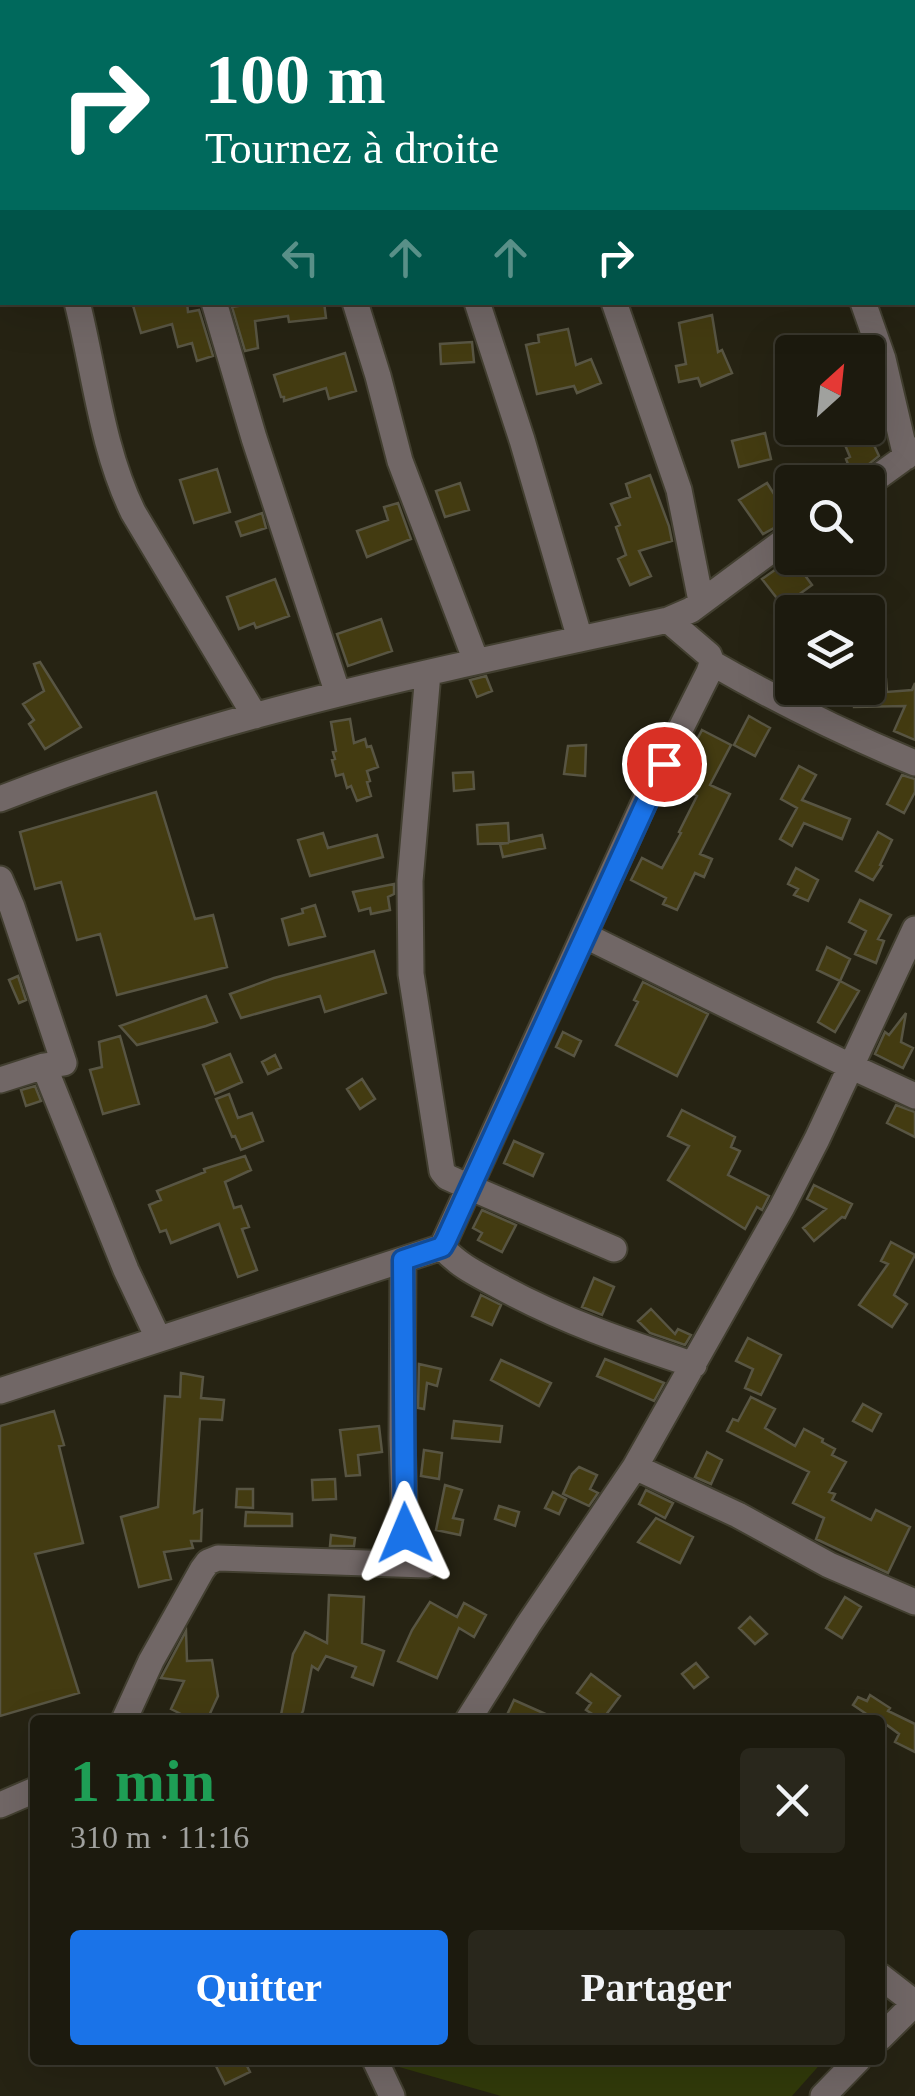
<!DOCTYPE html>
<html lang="fr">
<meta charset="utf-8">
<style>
:root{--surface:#1c1a0e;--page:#29271c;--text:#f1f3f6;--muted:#a0a19e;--line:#3a382e;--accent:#1a73e8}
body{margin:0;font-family:Georgia,serif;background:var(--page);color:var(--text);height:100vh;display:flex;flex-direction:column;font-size:38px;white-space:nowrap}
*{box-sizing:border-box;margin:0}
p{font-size:32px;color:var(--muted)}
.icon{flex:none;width:55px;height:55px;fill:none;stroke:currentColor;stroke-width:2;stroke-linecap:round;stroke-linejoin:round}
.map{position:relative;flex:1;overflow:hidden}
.side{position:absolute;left:30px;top:1715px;width:855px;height:350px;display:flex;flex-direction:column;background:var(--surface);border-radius:10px;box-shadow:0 10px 40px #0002,0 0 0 2px var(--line)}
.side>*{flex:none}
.banner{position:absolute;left:0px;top:0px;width:915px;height:305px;box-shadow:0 10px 40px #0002,0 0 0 2px var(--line);background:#00695c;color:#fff;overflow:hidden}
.needle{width:65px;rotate:27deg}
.fabs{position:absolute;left:775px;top:335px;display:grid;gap:20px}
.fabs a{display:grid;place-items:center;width:110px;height:110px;border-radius:10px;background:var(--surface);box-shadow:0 10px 40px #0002,0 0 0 2px var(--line);font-size:50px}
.pin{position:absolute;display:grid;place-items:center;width:85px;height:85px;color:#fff;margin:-42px;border:5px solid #fff;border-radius:50%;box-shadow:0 2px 10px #0007}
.me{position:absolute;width:110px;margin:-55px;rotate:359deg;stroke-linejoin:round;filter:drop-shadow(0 0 8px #0008)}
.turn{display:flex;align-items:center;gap:35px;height:210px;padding:0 40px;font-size:45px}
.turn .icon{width:130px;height:130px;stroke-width:2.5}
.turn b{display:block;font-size:70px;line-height:85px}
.lanes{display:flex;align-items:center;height:95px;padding:0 40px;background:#0003;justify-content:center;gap:50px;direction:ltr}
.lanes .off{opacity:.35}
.round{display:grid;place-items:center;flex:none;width:105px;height:105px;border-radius:10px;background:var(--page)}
.headline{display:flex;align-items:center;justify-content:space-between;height:170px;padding:0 40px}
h1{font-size:60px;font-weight:700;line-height:75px;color:#1e9e55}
.cta{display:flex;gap:20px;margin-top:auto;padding:20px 40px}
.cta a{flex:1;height:115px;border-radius:10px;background:var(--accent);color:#fff;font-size:40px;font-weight:700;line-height:115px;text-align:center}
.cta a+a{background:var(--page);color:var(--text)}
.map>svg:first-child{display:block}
</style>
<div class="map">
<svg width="915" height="2096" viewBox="0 0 915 2096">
<rect width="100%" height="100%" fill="#262313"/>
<path fill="#313a0a" d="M394,2060H824L792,2096H501L392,2065Z"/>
<path fill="#433b11" stroke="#585543" stroke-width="2.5" d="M132,302H187L188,312L199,310L213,356L197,361L192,343L178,347L172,324L141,333Z
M262,302H324L326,318L289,322L288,316L255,321L258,348L245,351L232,307Z
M712,315L718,352L722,350L732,373L701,386L698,378L679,382L676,366L686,364L679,323Z
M568,329L576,365L591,359L601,383L577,393L574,386L537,394L526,345L539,342L538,335Z
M472,342L474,362L441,364L440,344Z
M345,353L356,391L329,399L326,388L284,401V397H281L274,375Z
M838,428H866L879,456L853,477L846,459L850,457Z
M765,433L771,459L739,467L732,441Z
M217,469L230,512L194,523L180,480Z
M650,475L669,526L672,541L639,551L651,576L630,585L618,559L626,555L616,527L620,525L611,504L630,497L626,484Z
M460,483L469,510L445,517L436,491Z
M767,483L790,519L763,534L739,500Z
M398,503L411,539L367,557L357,531L388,520L384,507Z
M262,513L266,528L241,536L236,522Z
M792,558H826L804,574L812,585L783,606L762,579Z
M275,579L289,616L256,628L254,623L239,629L227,597Z
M381,619L392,651L348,666L337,634Z
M40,662L81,727L45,749L29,724L34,720L23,704L44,691L34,664Z
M486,676L492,691L477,697L470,680Z
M868,679H886L887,692L912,690L915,683V740L894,731L905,706L854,707L853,696L858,695V688H868Z
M749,716L770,728L755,756L734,745Z
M350,719L354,743L365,739L367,747L371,746L378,767L367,771L370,781L367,782L371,796L357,801L351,786L347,788L343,774L336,776L332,760L335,759L333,752L336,751L331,722Z
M702,730L731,745L710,785L730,794L700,854L712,859L704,877L695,873L677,910L663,904L666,898L631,880L642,858L662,868L681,833L679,832L697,796L672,782L681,765L683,767Z
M586,745L585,776L564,774L568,746Z
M799,766L816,775L802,800L850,819L842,839L804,823L792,846L780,839L797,808L781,799Z
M473,772L474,789L454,791L453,773Z
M902,775L915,779V792L904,813L887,804Z
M156,792L195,919L213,915L227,967L117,995L100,934L77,940L61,882L35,889L20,832Z
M508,823L509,842L542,835L545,848L503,857L500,844L509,843L478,844L477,825Z
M878,832L892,840L880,865L882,866L873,880L856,871Z
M323,833L328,848L377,835L383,857L310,876L298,840Z
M796,868L818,880L808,901L794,895L798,889L788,884Z
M394,884V894L388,897L390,910L371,914L370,908L359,911L353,892Z
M860,900L891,915L878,939L884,941L876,963L855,954L866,931L849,922Z
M315,905L325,936L289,945L282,919L303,913L302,909Z
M827,947L850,959L840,981L817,970Z
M374,951L386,993L325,1012L320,996L241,1018L230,994L274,978Z
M18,976L26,1000L19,1003L9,980Z
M840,981L859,991L835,1032L818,1022Z
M643,982L708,1014L677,1076L616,1045L638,1002L634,1000Z
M206,996L217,1022L206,1026L137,1045L120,1026Z
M906,1013L901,1042L913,1048L903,1068L875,1054L885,1032L889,1035Z
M563,1032L581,1041L574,1056L556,1047Z
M120,1036L139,1104L103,1114L90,1070L102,1067L99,1042Z
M230,1054L242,1082L215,1094L203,1065Z
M275,1055L281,1068L268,1074L262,1062Z
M362,1079L375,1099L360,1109L347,1089Z
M35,1086L41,1101L26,1106L21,1090Z
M229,1094L238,1118L252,1113L263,1141L241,1150L235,1136L232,1137L216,1099Z
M896,1105L915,1112V1137L887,1123Z
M682,1110L735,1137L731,1147L740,1151L728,1175L769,1196L762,1210L757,1207L745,1229L668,1180L689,1146L668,1136Z
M514,1141L543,1154L533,1176L504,1163Z
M245,1156L251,1170L225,1182L234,1208L241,1206L249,1227L242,1229L257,1270L238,1277L219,1224L171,1243L166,1230L160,1232L149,1205L161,1200L157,1191L205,1172L204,1169Z
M814,1185L852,1204L845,1218L842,1217L814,1241L803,1228L826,1209L807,1199Z
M482,1210L516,1225L502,1252L478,1240L482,1233L473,1228Z
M891,1242L915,1255L894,1295L907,1304L892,1327L859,1305L888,1264L881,1261Z
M594,1278L614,1287L602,1315L582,1307Z
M481,1295L501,1305L492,1325L472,1316Z
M651,1309L675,1334L678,1329L691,1335L685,1345L650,1333L638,1321Z
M748,1338L781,1355L761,1395L745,1388L753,1369L736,1361Z
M605,1359L664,1383L654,1401L597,1376Z
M501,1360L551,1383L539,1406L491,1380Z
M419,1364L441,1369L437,1386L427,1383L424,1409L418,1408Z
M181,1373L203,1377L201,1398L224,1400L222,1420L200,1419L194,1513L202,1510L201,1541H191L193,1548L164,1552L171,1579L139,1587L121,1517L158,1507L165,1396L180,1397Z
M751,1397L775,1409L765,1428L795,1446L804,1429L823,1439L822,1442L835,1449L832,1455L846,1462L829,1492L835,1494L832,1500L871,1520L876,1510L910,1527L888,1573L816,1539L824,1518L793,1503L809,1472L727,1431L733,1419L738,1421Z
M863,1404L881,1414L872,1431L853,1421Z
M54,1411L64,1445L59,1446L83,1543L35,1554L79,1693L0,1716V1426Z
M454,1421L502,1426L500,1442L452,1438Z
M379,1426L382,1452L358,1455L360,1475L346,1476L340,1430Z
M424,1450L442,1453L439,1479L421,1476Z
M707,1452L722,1460L711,1484L695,1477Z
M579,1467L597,1475L590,1489L598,1493L589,1506L563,1494L572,1474Z
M335,1479L336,1499L313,1500L312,1480Z
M445,1485L462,1490L453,1518L463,1520L460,1535L436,1530Z
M237,1489H253V1508L236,1507Z
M646,1490L673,1503L665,1518L639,1504Z
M553,1492L566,1499L559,1514L545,1508Z
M499,1506L519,1512L515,1526L495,1519Z
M246,1512L292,1514V1526H245Z
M656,1518L693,1537L680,1563L638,1542Z
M331,1535L355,1538L354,1546H330Z
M329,1595L364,1597L362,1643L384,1651L373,1685L352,1677L356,1667L326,1656L318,1670L312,1666L303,1711L298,1720H280L293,1654L305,1632L327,1643Z
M845,1597L861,1607L842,1638L826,1628Z
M430,1602L457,1617L464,1603L486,1615L474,1637L459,1628L437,1678L398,1661L412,1630Z
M750,1617L767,1634L755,1644L739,1628Z
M186,1631L187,1661L212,1660L218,1696L207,1720H193L171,1709L184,1681L161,1678Z
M696,1663L708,1677L694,1688L682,1674Z
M591,1674L620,1696L602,1720L586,1710L591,1703L577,1693Z
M870,1695L890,1708L888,1711L915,1724V1752L895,1742L899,1734L880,1720H860L865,1713L853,1705L858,1697L867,1701Z
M514,1700L559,1720H518L507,1715Z
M213,2060H244L250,2072L225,2084Z"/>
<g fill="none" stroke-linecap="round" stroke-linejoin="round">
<g stroke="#423f30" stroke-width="29">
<path id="minor" d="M383,0V2
M510,0L511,2
M768,0L769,2
M182,2V0
M287,2V0
M330,2L338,0
M0,107L2,106
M77,302C95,373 101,446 133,512L255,716
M214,302L254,438L338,694
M355,302L378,376L400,461L476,661
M477,302L522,440L580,639
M614,302L679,490L701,601
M863,302L883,359L906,457
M868,484L915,450
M712,663C778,701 845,734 915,763
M428,673L410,881L411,974L442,1171L447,1177L469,1187L614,1249
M0,799C215,714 443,669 668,620L691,610L792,535
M0,879L12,907L64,1063L44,1066L0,1080
M915,929L817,1139L782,1207L635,1467L738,1515L829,1565L915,1602
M584,935L850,1066L915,1096
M44,1066L126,1270L158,1338
M442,1247C459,1266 477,1274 499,1286C563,1321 625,1342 694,1365
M403,1260L402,1439L406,1564
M0,1391L442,1247L648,794L709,672L712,663L709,655L668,620
M124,1720L151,1661L202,1570L208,1562L218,1558L426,1565
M468,1720L528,1625L635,1467
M0,1805L35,1790
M880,1976L915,2003L880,2038
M375,2060L392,2096
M823,2096L858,2060"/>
</g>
<use href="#minor" stroke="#716766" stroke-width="25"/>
</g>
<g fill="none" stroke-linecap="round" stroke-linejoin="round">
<g stroke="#114b97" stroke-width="25">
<path id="route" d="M405,1533L403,1260L442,1247L446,1240L664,764"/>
</g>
<use href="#route" stroke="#1a73e8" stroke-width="18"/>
</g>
</svg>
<div class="fabs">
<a><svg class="needle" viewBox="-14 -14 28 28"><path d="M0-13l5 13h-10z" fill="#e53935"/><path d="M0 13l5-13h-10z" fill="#a0a19e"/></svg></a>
<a><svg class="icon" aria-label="search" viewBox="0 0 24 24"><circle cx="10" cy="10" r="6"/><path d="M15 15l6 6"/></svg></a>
<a><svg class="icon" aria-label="layers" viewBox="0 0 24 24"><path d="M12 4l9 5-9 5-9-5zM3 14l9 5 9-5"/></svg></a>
</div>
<div class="pin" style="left:664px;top:764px;background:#d93025"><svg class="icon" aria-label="arrive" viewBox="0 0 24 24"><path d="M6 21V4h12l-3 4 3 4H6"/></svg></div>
<svg class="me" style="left:405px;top:1533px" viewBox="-20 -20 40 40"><path d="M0-17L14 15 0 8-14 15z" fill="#1a73e8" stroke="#fff" stroke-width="4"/></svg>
<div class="banner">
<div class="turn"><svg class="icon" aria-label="right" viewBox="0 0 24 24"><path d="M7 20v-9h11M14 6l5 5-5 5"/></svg><div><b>100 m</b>Tournez à droite</div></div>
<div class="lanes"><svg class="icon off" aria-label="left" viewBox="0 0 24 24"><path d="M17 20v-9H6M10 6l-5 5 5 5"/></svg><svg class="icon off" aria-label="ahead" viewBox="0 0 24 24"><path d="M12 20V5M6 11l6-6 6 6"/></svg><svg class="icon off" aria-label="ahead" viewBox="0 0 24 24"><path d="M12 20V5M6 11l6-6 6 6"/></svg><svg class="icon" aria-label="right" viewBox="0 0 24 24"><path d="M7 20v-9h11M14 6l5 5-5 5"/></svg></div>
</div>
<section class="side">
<div class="headline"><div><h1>1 min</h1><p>310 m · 11:16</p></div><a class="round"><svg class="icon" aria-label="close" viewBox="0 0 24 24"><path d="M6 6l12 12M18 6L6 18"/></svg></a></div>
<div class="cta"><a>Quitter</a><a>Partager</a></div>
</section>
</div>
